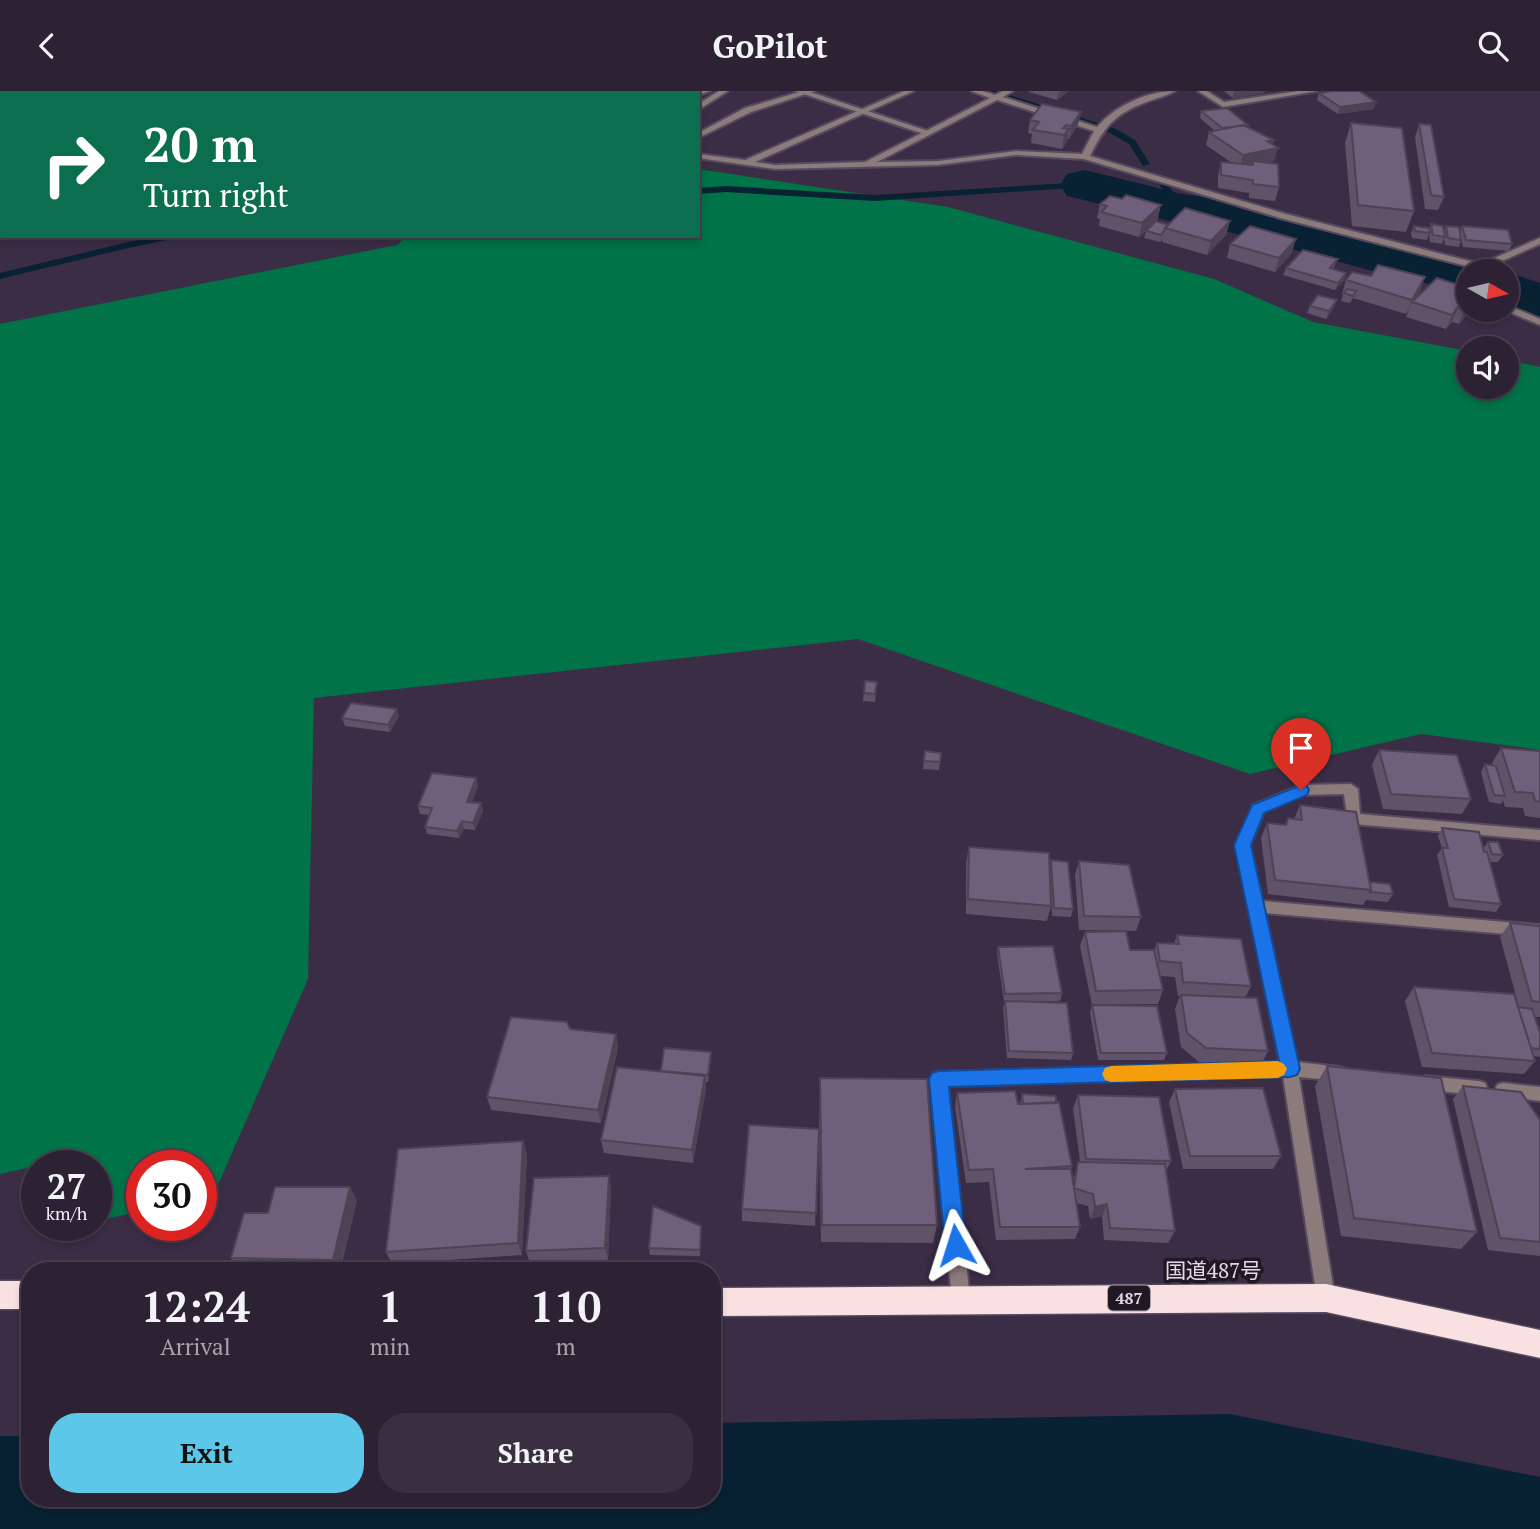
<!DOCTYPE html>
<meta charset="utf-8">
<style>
:root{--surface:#2d2234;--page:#392f40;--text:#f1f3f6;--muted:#a7a4ac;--line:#483f4f;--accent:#5cc7e8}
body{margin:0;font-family:"PT Serif","Noto Sans JP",serif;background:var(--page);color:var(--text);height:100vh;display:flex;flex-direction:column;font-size:26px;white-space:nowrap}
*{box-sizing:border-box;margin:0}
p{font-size:23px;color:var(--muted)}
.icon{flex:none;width:38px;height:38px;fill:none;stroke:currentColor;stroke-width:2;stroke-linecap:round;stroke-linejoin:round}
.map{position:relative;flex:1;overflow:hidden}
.panel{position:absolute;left:21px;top:1171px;width:700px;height:245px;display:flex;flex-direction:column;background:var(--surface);border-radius:28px;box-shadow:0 4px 10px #0003,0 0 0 2px var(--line)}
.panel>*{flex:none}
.hud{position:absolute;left:0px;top:0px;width:700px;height:147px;box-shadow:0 4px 10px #0003,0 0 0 2px var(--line);background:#0b6e4f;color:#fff;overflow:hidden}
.needle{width:46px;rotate:98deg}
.controls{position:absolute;left:1456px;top:168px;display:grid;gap:14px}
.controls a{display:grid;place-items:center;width:63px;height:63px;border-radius:50%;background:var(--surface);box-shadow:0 4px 10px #0003,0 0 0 2px var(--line);font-size:35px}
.speed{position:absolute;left:21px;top:1059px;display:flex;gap:14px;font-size:35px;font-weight:700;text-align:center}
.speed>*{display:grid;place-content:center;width:91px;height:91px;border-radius:50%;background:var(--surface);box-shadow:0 4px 10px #0003,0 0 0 2px var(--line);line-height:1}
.speed small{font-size:18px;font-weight:400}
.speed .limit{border:10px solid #d22;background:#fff;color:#111}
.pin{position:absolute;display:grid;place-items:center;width:60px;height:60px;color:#fff;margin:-72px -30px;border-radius:50% 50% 50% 0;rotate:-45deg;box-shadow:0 0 7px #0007}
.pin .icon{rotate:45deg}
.me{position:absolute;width:77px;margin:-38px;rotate:354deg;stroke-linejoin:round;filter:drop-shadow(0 0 5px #0008)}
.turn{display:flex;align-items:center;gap:24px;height:147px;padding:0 28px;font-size:32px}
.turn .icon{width:91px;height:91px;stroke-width:2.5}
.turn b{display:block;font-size:49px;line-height:60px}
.eta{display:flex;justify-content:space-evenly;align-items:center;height:119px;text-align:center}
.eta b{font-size:42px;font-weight:700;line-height:49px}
.cta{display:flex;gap:14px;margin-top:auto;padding:14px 28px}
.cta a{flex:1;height:80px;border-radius:28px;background:var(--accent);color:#111;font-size:28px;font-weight:700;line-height:80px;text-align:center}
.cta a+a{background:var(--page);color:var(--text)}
header{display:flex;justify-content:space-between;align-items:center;height:91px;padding:0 28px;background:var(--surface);font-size:32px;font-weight:700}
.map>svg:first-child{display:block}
</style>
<header><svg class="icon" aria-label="back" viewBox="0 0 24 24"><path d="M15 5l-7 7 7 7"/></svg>GoPilot<svg class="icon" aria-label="search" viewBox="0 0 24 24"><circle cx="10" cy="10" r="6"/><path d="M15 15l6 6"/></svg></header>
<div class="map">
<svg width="1540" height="1438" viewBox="0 0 1540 1438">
<rect width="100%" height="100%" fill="#3c2d46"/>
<path fill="#007348" d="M698,78L948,116L1214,188L1313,231L1468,260V296H1507V269L1540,276V659L1421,643L1250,683L858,548L314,607L308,888L214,1103L201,1106V1074H142V1120L96,1130V1074L45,1073L0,1083V233L397,154L407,145H698Z"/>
<path fill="#082133" d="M1230,1323L1540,1386V1438H0V1345H30V1407H712V1332Z"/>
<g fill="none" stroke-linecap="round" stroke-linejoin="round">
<path fill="#082133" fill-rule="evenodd" d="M985,0H997L1116,38L1135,49L1150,73L1143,75L1129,53L1110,42Z
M1085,91L1089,94L1088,96L875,110L726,101L698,103V97L726,95L875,104Z
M1161,93H1167L1186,118L1185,120H1179L1160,95Z
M165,145H186L128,157L0,188V182L128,151Z"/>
<path fill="#082133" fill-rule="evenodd" d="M1085,79L1182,103L1229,109L1394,153L1487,173L1492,180H1468V202L1369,179L1225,140L1182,133L1067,105L1060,94L1067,83Z
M1507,181L1540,192V231L1505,219Z"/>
<g stroke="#574960" stroke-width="4">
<path id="lane" d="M673,0H682L684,2H675Z
M795,0H807L931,41L924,43Z"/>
</g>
<g stroke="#574960" stroke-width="4">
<path id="street" d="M422,0H430L421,2Z
M536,0H546L534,2Z
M697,0H710L698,4V2H694Z
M719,0H728L698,19V13Z
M803,0H815L751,21L698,47V42L745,17Z
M904,0H914L755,71L775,74L865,71L990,7L971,0H983L995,4L1003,0H1013L1003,6L1097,36C1115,15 1147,0 1175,0C1166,5 1154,8 1144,12C1113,24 1104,37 1090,65L1286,123L1481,173L1540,147V153L1482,179L1280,127L1084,68L1016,64L938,74L775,78L698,67V63L745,69ZM997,9L1094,40L1082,63L1016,60L938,70L877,71Z
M1198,0H1207L1224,11L1298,0H1317L1223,16Z
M0,113H2V119H0Z
M1507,214L1540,228V234L1504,219H1507Z
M1351,693L1358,698L1360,723L1540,739V749L1353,733L1348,732L1344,703L1303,704L1264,721L1250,754L1262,810L1540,834V846L1265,822L1297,971L1340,976L1346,978L1348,983L1346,988L1340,990L1299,986L1335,1207L1333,1213L1326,1216L1319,1213L1317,1207L1283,985L948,995L970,1209L968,1215L961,1218L954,1215L952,1209L931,988L933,983L939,981L1280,971L1236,754L1253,714L1301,694Z
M1426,985L1479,990L1485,992L1487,997L1485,1002L1479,1004L1426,999L1420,997L1418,992L1420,987Z
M1503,992L1540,996V1010L1497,1004L1495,999L1497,994Z"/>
</g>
<g stroke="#574960" stroke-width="3">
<path id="highway" d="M0,1190H30V1218H0Z
M1326,1193L1540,1239V1267L1326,1221L712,1225V1197Z"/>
</g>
<use href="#lane" fill="#8c7b7b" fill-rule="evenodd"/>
<use href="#street" fill="#8c7b7b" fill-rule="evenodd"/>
<use href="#highway" fill="#fae1e1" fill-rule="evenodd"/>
</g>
<path fill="#5f5269" d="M444,0H510L508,2H445Z
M592,0H635V2H592Z
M1029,0H1069L1057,9L1029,1Z
M1224,0H1265L1264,2L1233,7Z
M1319,2L1374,18L1338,23L1317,9Z
M1201,20L1248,36L1274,49L1272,54L1274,70L1268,72L1279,96L1275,110L1249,107V102L1218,97V85L1221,71L1232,72L1206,54L1209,41L1215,40L1200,27Z
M1030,29L1078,34L1069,48H1067V51L1062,58L1031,52L1032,43L1028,42Z
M1351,32L1414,120L1406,141L1352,135L1345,52Z
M1419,33L1444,106L1438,119L1425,118L1415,46Z
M1100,113L1158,128L1156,130L1168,134L1230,130L1226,144L1207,164L1162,151L1163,148L1160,151L1144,147L1146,140L1139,146L1099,135L1100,128L1097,127Z
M1431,133L1444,140L1446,135L1460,140L1462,135L1512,153L1509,160L1463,156L1461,149L1459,156L1445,154L1444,147L1442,153L1430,151L1429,143L1427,149L1412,147L1411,142L1414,135L1429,139Z
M1230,153L1292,162L1275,181L1227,167Z
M1338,168L1333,178L1346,182L1344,189L1335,199L1283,184L1286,177Z
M1346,189L1420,201L1415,208L1468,197L1465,226L1459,233L1452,231L1446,238L1406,226L1409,218L1406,223L1353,207L1350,212L1341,210L1343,204L1342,203Z
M1337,209L1334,216L1326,228L1307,222L1310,215Z
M865,590L877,591L875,611L863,610Z
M397,618L399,625L390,641L345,635L342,627Z
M1501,657L1540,660V727L1525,725L1523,717L1505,716L1503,709L1501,713L1489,711L1481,681L1485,673L1493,674L1492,672Z
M1379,659L1471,708L1462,723L1383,718L1372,674Z
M925,660L941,662L939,679L923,678Z
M476,687L478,695L472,711L481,712L483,720L475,739L464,738L459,747L427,743L425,736L429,724L420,723L418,715Z
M1300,714L1370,791L1393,803L1388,811L1366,809L1363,814L1268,803L1261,747L1267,732L1285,734L1288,727L1294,728Z
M1442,737L1483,758L1488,751L1503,764L1498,771H1489L1501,813L1496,821L1449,816L1437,764L1442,757L1438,745Z
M969,756L1050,776L1051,769L1073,818L1071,826L1052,825L1050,785L1051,815L1047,830L966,823V771Z
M1079,770L1141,826L1136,840L1079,839L1075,784Z
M1510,832L1540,835V926H1535L1540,941V966L1534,965L1535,970L1524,983L1422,976L1405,910L1414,896L1519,916L1500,846Z
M1085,841L1130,859L1154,860L1157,852L1174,853L1177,844L1251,895L1245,907L1268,960L1261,974L1199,971L1181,956L1175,918L1180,905H1178L1175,886L1160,885L1163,899L1158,913L1092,914L1080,855Z
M998,856L1062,902L1060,910H1015L1073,962L1071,969L1007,967L1003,917L1005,910H1004L997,863Z
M1092,914L1167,962L1164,969H1098L1090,922Z
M570,938L616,943L618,957L601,1032L491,1019L487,1006Z
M711,961V968L708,991H706V998L693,1072L604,1062L601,1049L661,980Z
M1327,975L1477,1141L1461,1158L1341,1145L1315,995Z
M820,987L937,1134L933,1152L821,1151L819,1041L815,1135L742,1130V1118L819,1038Z
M1463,995L1540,1029V1165L1488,1159L1453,1008Z
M1175,998L1281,1065L1273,1078H1183L1169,1011Z
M957,1002L1018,1013H1020L1022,1003L1056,1012L1072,1075L1071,1078L1073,1090L1078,1071H1080L1073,1017L1078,1004L1171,1070L1166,1080L1175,1140L1168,1152L1104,1149L1102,1125L1090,1128L1088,1115L1076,1112L1080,1136L1075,1148L996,1149L989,1091L966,1092L955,1016Z
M523,1050L527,1063L522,1164L392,1173L386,1161Z
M611,1097L608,1169L530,1172L526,1160Z
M357,1109L340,1180L240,1179L231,1167L268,1122Z
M701,1135L700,1165L650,1164L649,1157Z"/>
<path fill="#4e4255" d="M481,0H492V2H482Z
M1061,0H1069L1057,9L1058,2Z
M1234,0H1265L1264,2L1233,7Z
M1376,11L1374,18L1338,23L1340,16Z
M1081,21L1078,34L1069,48L1071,35Z
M1066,34L1064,44L1069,38L1067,51L1062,58L1064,44L1063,37Z
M1274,49L1271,58L1278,57L1274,70L1253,75V70L1252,75L1239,77L1243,64L1267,50Z
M1161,114L1158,128L1139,146L1142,132Z
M1230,130L1226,144L1207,164L1211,150Z
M1296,148L1292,162L1275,181L1279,167Z
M1346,182L1344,189L1335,199L1338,192Z
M1425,186L1420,201L1413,212L1412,211L1406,223L1412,209Z
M1337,209L1334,216L1326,228L1329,220Z
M1468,215V219L1465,226L1459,233L1465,218Z
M1458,216L1452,231L1446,238L1452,224Z
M397,618L399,625L390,641L388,634Z
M476,687L478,695L469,718L467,711Z
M481,712L483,720L475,739L473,732Z
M462,730L464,738L459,747L457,740Z
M616,943L618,957L601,1032L598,1019Z
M711,961V968L708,991V984Z
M705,985L706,998L693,1072L692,1059Z
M523,1050L527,1063L522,1164L518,1152Z
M609,1085L611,1097L608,1169L605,1157Z
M350,1096L357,1109L339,1180L333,1169Z
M1107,1113L1102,1125L1090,1128L1095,1116Z"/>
<path fill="#6f5f7a" stroke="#4e4255" stroke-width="2" d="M1333,0H1359L1376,11L1340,16L1319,2Z
M1042,13L1081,21L1071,35L1066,34L1063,37L1069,38L1064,44L1033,39L1039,31L1030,29Z
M1227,17L1248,34L1222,37L1201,20Z
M1351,32L1402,37L1414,120L1358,114Z
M1419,33L1431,34L1444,106L1431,104Z
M1243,34L1274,49L1267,50L1278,57L1243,64L1209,41Z
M1253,70L1278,73L1279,96L1253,93V89L1221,84V71L1253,74Z
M1126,104L1161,114L1142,132L1101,121L1107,115L1100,113L1110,105L1122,108Z
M1185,117L1230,130L1211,150L1165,137Z
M1156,130L1168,134L1161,144L1146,140Z
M1431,133L1443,135L1445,146L1433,144Z
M1250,135L1296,148L1279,167L1230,153Z
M1414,135L1429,137L1430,142L1415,140Z
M1446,135L1459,136L1461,149L1448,147Z
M1462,135L1508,139L1512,153L1466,149Z
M1303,159L1338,168L1330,177L1346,182L1338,192L1286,177Z
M1378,174L1425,186L1412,209L1346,189L1352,181L1371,185Z
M1437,187L1468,197V204L1464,209L1468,210V215L1465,218L1458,216L1452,224L1412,211Z
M1347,198L1356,200L1353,205L1344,202Z
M1318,204L1337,209L1329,220L1310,215Z
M865,590L877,591L875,603L864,602Z
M351,612L397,618L388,634L342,627Z
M1501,657L1540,660V711L1535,710L1533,702L1515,701Z
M1379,659L1457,664L1471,708L1391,703Z
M925,660L941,662L940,671L924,670Z
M1485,673L1496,675L1505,705L1494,704Z
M432,682L476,687L467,711L481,712L473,732L462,730L457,740L425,736L432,717L418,715Z
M1300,714L1356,721L1371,799L1275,789L1267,732L1286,734L1288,727L1302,729Z
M1442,737L1479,741L1484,761H1487L1501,813L1454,808L1442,757H1448Z
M1488,751H1498L1503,764L1492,763Z
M969,756L1049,762L1051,815L968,808Z
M1051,769L1068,771L1073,818L1054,817Z
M1079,770L1129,774L1141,826L1084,825Z
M1370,791L1390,793L1393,803L1370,801L1371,799Z
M1510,832L1540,835V911L1532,910Z
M1126,840L1130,859H1154L1163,899L1096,900L1085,841Z
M1177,844L1241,848L1251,895L1183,891L1181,872L1160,870L1157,852L1179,853Z
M1053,855L1062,902L1005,903L998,856Z
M1414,896L1514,903L1535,970L1432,962Z
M1181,904L1257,907L1268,960L1206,957L1187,942Z
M1005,910L1067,912L1073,962L1009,960Z
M1092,914L1157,915L1167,962H1101Z
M1518,916L1532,918L1540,941V958L1531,957Z
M511,926L567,931L570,938L616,943L598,1019L487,1006Z
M664,957L711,961L708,984L661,980Z
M1327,975L1441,987L1477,1141L1354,1127Z
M617,976L705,985L692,1059L601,1049Z
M820,987L927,988L937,1134H822Z
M1463,995L1521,1001L1540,1029V1151L1500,1147Z
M1263,997L1281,1065H1190L1175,998Z
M1015,1000L1018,1013L1059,1011L1072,1075L1025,1078H1071L1074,1097L1078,1071L1165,1073L1175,1140L1110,1137L1107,1113L1095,1116L1093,1103L1074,1097L1080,1136H1000L993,1078L969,1079L957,1002Z
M1022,1003L1056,1005V1012L1023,1013Z
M1078,1004L1159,1006L1171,1070L1086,1068Z
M749,1034L819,1038L816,1122L742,1118Z
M523,1050L518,1152L386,1161L398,1058Z
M609,1085L605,1157L526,1160L534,1087Z
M275,1096H350L333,1169L231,1167L244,1122H268Z
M653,1115L701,1135L700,1159L649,1157Z"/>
<path fill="#1a73e8" stroke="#114b97" stroke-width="2" d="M1301,694L1307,695L1309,699L1307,704L1264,722L1251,754L1300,978L1297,984L1290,986L949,996L966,1154L963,1161L956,1163L948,1161L945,1154L929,988L932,982L939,980L1279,970L1234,754L1252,714Z"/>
<path fill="#f59e0b" d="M1278,970L1284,973L1287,978L1284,984L1278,987L1111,991L1105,989L1102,983L1105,977L1111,975Z"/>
<g text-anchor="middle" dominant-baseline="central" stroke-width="7" stroke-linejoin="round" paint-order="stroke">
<rect fill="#201924" stroke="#a8a0ae" stroke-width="2" x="1108" y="1194.5" width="42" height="25" rx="5"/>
<g font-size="16" font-weight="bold" fill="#e3dae9">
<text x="1129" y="1207">487</text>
</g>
<g font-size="21" fill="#e3dae9" stroke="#201924">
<text x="1213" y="1179">国道487号</text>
</g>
</g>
</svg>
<div class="controls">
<a><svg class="needle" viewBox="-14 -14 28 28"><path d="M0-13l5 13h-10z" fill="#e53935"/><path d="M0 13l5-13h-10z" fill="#a7a4ac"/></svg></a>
<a><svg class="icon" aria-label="sound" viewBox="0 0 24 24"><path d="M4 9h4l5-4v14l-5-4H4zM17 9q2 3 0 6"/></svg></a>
</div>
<div class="speed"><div>27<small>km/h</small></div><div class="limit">30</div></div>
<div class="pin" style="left:1301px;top:699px;background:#d93025"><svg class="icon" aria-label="arrive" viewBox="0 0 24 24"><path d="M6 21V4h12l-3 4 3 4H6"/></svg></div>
<svg class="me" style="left:956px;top:1154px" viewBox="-20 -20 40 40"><path d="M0-17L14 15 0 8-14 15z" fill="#1a73e8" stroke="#fff" stroke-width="4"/></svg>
<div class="hud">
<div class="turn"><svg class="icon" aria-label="right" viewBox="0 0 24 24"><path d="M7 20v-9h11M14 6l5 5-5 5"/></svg><div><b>20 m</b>Turn right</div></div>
</div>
<section class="panel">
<div class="eta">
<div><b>12:24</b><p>Arrival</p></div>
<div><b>1</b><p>min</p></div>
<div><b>110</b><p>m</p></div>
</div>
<div class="cta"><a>Exit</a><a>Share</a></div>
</section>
</div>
